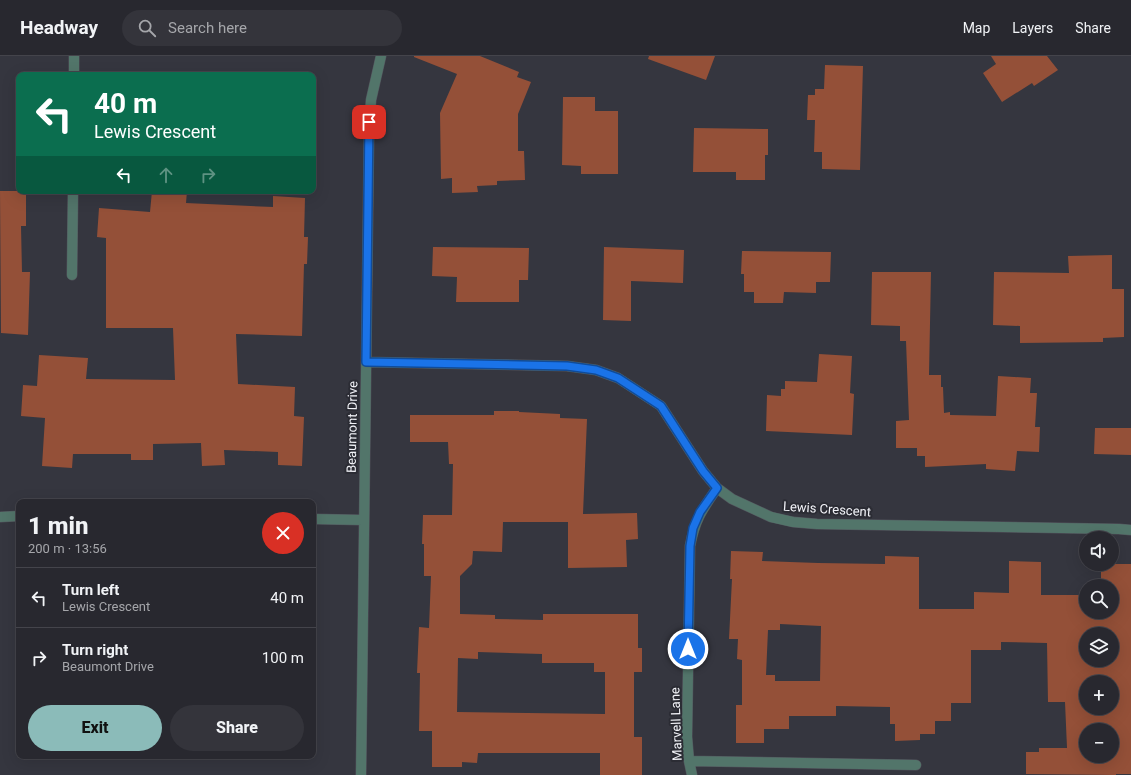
<!DOCTYPE html>
<meta charset="utf-8">
<style>
:root{--surface:#28282f;--page:#34343b;--text:#f1f3f6;--muted:#a5a6aa;--line:#44444b;--accent:#8bbbb9}
body{margin:0;font-family:Roboto,sans-serif;background:var(--page);color:var(--text);height:100vh;display:flex;flex-direction:column;font-size:15px;white-space:nowrap}
*{box-sizing:border-box;margin:0}
p{font-size:13px;color:var(--muted)}
.icon{flex:none;width:22px;height:22px;fill:none;stroke:currentColor;stroke-width:2;stroke-linecap:round;stroke-linejoin:round}
.map{position:relative;flex:1;overflow:hidden}
.side{position:absolute;left:16px;top:443px;width:300px;height:260px;display:flex;flex-direction:column;background:var(--surface);border-radius:8px;box-shadow:0 4px 16px #0002,0 0 0 1px var(--line)}
.side>*{flex:none}
.top-card{position:absolute;left:16px;top:16px;width:300px;height:122px;border-radius:8px;box-shadow:0 4px 16px #0002,0 0 0 1px var(--line);background:#0b6e4f;color:#fff;overflow:hidden}
.fabs{position:absolute;left:1079px;top:475px;display:grid;gap:8px}
.fabs a{display:grid;place-items:center;width:40px;height:40px;border-radius:50%;background:var(--surface);box-shadow:0 4px 16px #0002,0 0 0 1px var(--line);font-size:20px}
.pin{position:absolute;display:grid;place-items:center;width:34px;height:34px;color:#fff;margin:-17px;border-radius:8px;box-shadow:0 2px 6px #0006}
.me{position:absolute;width:44px;margin:-22px;rotate:0deg;stroke-linejoin:round;filter:drop-shadow(0 0 3px #0008)}
.turn{display:flex;align-items:center;gap:14px;height:84px;padding:0 12px;font-size:18px}
.turn .icon{width:52px;height:52px;stroke-width:2.5}
.turn b{display:block;font-size:28px;line-height:34px}
.lanes{display:flex;align-items:center;height:38px;padding:0 12px;background:#0003;justify-content:center;gap:20px;direction:ltr}
.lanes .off{opacity:.35}
.round{display:grid;place-items:center;flex:none;width:42px;height:42px;border-radius:21px;background:var(--page)}
.overview{display:flex;align-items:center;justify-content:space-between;height:68px;padding:0 12px}
h1{font-size:24px;font-weight:800;line-height:30px}
.cta{display:flex;gap:8px;margin-top:auto;padding:8px 12px}
.cta a{flex:1;height:46px;border-radius:24px;background:var(--accent);color:#111;font-size:16px;font-weight:800;line-height:46px;text-align:center}
.cta a+a{background:var(--page);color:var(--text)}
ul{padding:0;list-style:none}
li{display:flex;align-items:center;gap:12px;height:60px;padding:0 12px;border-top:1px solid var(--line)}
li div{flex:1}
li b{display:block;font-size:15px}
li em{font-style:normal}
header{display:flex;align-items:center;gap:24px;box-sizing:border-box;height:56px;padding:0 20px;background:var(--surface);border-bottom:1px solid var(--line)}
header strong{font-size:19px}
nav{display:flex;gap:22px;margin-inline-start:auto;font-size:14px}
.search{width:280px;height:36px;background:var(--page);display:flex;align-items:center;gap:10px;box-sizing:border-box;padding:0 14px;border-radius:22px;color:var(--muted);font-size:15px}
.map>svg:first-child{display:block}
</style>
<header>
<strong>Headway</strong>
<div class="search"><svg class="icon" aria-label="search" viewBox="0 0 24 24"><circle cx="10" cy="10" r="6"/><path d="M15 15l6 6"/></svg>Search here</div>
<nav><a>Map</a><a>Layers</a><a>Share</a></nav>
</header>
<div class="map">
<svg width="1131" height="719" viewBox="0 0 1131 719">
<rect width="100%" height="100%" fill="#35363f"/>
<path fill="#945038" fill-rule="evenodd" d="M414,0H480L519,16L517,21L531,26L518,58V95H524L525,124L497,125V129L477,130L478,136L452,137V122L441,123L440,57L457,18L414,1Z
M649,0H715L706,24L648,3Z
M991,0H1047L1058,14L1034,30L1032,27L1002,46L983,17L996,8Z
M825,9L863,10L860,114L822,113V96H814L815,64H807L808,39H815V33H824Z
M563,41H595V55H618V118H581V110L562,109Z
M694,72L768,73V99H765V124H736V116H693Z
M0,135H26V170H21L22,216H30L28,279L1,277Z
M152,135H187L186,147L273,151V140L305,142L304,181H308L307,208H304L302,280L236,278L238,328L295,331L294,360L304,361L302,410L278,409V396L224,394L225,409L202,410L201,387L153,388V404H131V398H73L72,412L42,410L45,362L21,360L23,329L37,330L39,299L88,302L86,323L175,324L173,272H106V182L97,181L99,152L150,156Z
M433,191L529,192L528,224H519V246H456L457,221L432,220Z
M604,191L684,194L683,227L631,225V265L603,264Z
M742,195L831,196L830,226H816V237L784,236L783,247H754V236H744V218H741Z
M1112,199V233H1124V281L1103,282V286L1020,287V270L993,269L994,216L1069,217L1068,200Z
M872,216H931L929,319H941V331H943L944,357L950,356V359L996,360L998,320L1031,322L1030,337H1037L1035,371H1040L1039,396L1017,395L1015,415L986,413V408L925,411V400H917V392H896V365L909,364L906,285H900V270L871,269Z
M819,298L852,300L850,337L854,338L852,379L766,375L767,339L781,340V333H785V325L817,326Z
M494,355H519V356L560,358V362L587,363L583,458L637,457L638,483L626,484L627,511L568,512V466H503L502,496L473,495L472,508L460,520V558L495,559V563L543,564V558H638V592H642V616H634V681H642V719H600V697H478L477,707L462,706V711H432V675H419L420,617H417L419,571L429,572L431,520H424V488H422L423,459H452L453,408H449L448,386H410V359H494ZM478,596L542,598V607H594V616H605V658L457,656L458,602L478,603Z
M1095,372H1131V399L1094,398Z
M731,495L763,496L762,505L818,507L885,508V500L919,501V553H974V536L1009,537V505L1041,506V539H1086V556H1112V530H1101V508H1131V718H1116V719L1026,718V696H1039V692H1067L1065,646H1048L1047,587L1001,586V594H971V647H951V665H935V678H920V684L895,685V668H890V651L836,650V660H789V673H764V687H736V649H742V604L737,603L738,583H729L732,523H730ZM780,568L821,570L820,625H775V619H766L768,574H780ZM1086,578H1112V604H1086ZM1086,626H1112V652H1086ZM1086,674H1112V700H1086Z"/>
<g fill="none" stroke-linecap="round" stroke-linejoin="round">
<g stroke="#53545d" stroke-width="11">
<path id="minor" d="M74,19V0
M72,219L73,135
M366,306L567,310L596,314L618,322L661,350L703,415L717,432L732,443L771,461L793,466L817,468L1119,473L1131,474
M0,461L19,460
M313,463L363,464
M689,705L916,709
M361,719L369,77L371,44L381,0
M692,719L689,705L687,681L690,490C695,463 702,454 717,432"/>
</g>
<use href="#minor" stroke="#52756a" stroke-width="10"/>
</g>
<g fill="none" stroke-linecap="round" stroke-linejoin="round">
<g stroke="#114b97" stroke-width="10">
<path id="route" d="M369,66L366,306L567,310L596,314L618,322L661,350L703,415L717,432L700,456L693,472L690,490L688,593"/>
</g>
<use href="#route" stroke="#1a73e8" stroke-width="7"/>
</g>
<g text-anchor="middle" dominant-baseline="central" stroke-width="4" stroke-linejoin="round" paint-order="stroke">
<g font-size="13" fill="#f2f3f8" stroke="#2b2c34">
<text transform="translate(352 371) rotate(-89)">Beaumont Drive</text>
<text transform="translate(827 453) rotate(4)">Lewis Crescent</text>
<text transform="translate(676 668) rotate(-92)">Marvell Lane</text>
</g>
</g>
</svg>
<div class="fabs">
<a><svg class="icon" aria-label="sound" viewBox="0 0 24 24"><path d="M4 9h4l5-4v14l-5-4H4zM17 9q2 3 0 6"/></svg></a>
<a><svg class="icon" aria-label="search" viewBox="0 0 24 24"><circle cx="10" cy="10" r="6"/><path d="M15 15l6 6"/></svg></a>
<a><svg class="icon" aria-label="layers" viewBox="0 0 24 24"><path d="M12 4l9 5-9 5-9-5zM3 14l9 5 9-5"/></svg></a>
<a>+</a>
<a>−</a>
</div>
<div class="pin" style="left:369px;top:66px;background:#d93025"><svg class="icon" aria-label="arrive" viewBox="0 0 24 24"><path d="M6 21V4h12l-3 4 3 4H6"/></svg></div>
<svg class="me" style="left:688px;top:593px" viewBox="-20 -20 40 40"><circle r="17" fill="#1a73e8" stroke="#fff" stroke-width="3"/><path d="M0-11L8 9 0 5-8 9z" fill="#fff"/></svg>
<div class="top-card">
<div class="turn"><svg class="icon" aria-label="left" viewBox="0 0 24 24"><path d="M17 20v-9H6M10 6l-5 5 5 5"/></svg><div><b>40 m</b>Lewis Crescent</div></div>
<div class="lanes"><svg class="icon" aria-label="left" viewBox="0 0 24 24"><path d="M17 20v-9H6M10 6l-5 5 5 5"/></svg><svg class="icon off" aria-label="ahead" viewBox="0 0 24 24"><path d="M12 20V5M6 11l6-6 6 6"/></svg><svg class="icon off" aria-label="right" viewBox="0 0 24 24"><path d="M7 20v-9h11M14 6l5 5-5 5"/></svg></div>
</div>
<section class="side">
<div class="overview"><div><h1>1 min</h1><p>200 m · 13:56</p></div><a class="round" style="background:#d93025;color:#fff"><svg class="icon" aria-label="close" viewBox="0 0 24 24"><path d="M6 6l12 12M18 6L6 18"/></svg></a></div>
<ul>
<li><svg class="icon" aria-label="left" viewBox="0 0 24 24"><path d="M17 20v-9H6M10 6l-5 5 5 5"/></svg><div><b>Turn left</b><p>Lewis Crescent</p></div><em>40 m</em></li>
<li><svg class="icon" aria-label="right" viewBox="0 0 24 24"><path d="M7 20v-9h11M14 6l5 5-5 5"/></svg><div><b>Turn right</b><p>Beaumont Drive</p></div><em>100 m</em></li>
</ul>
<div class="cta"><a>Exit</a><a>Share</a></div>
</section>
</div>
